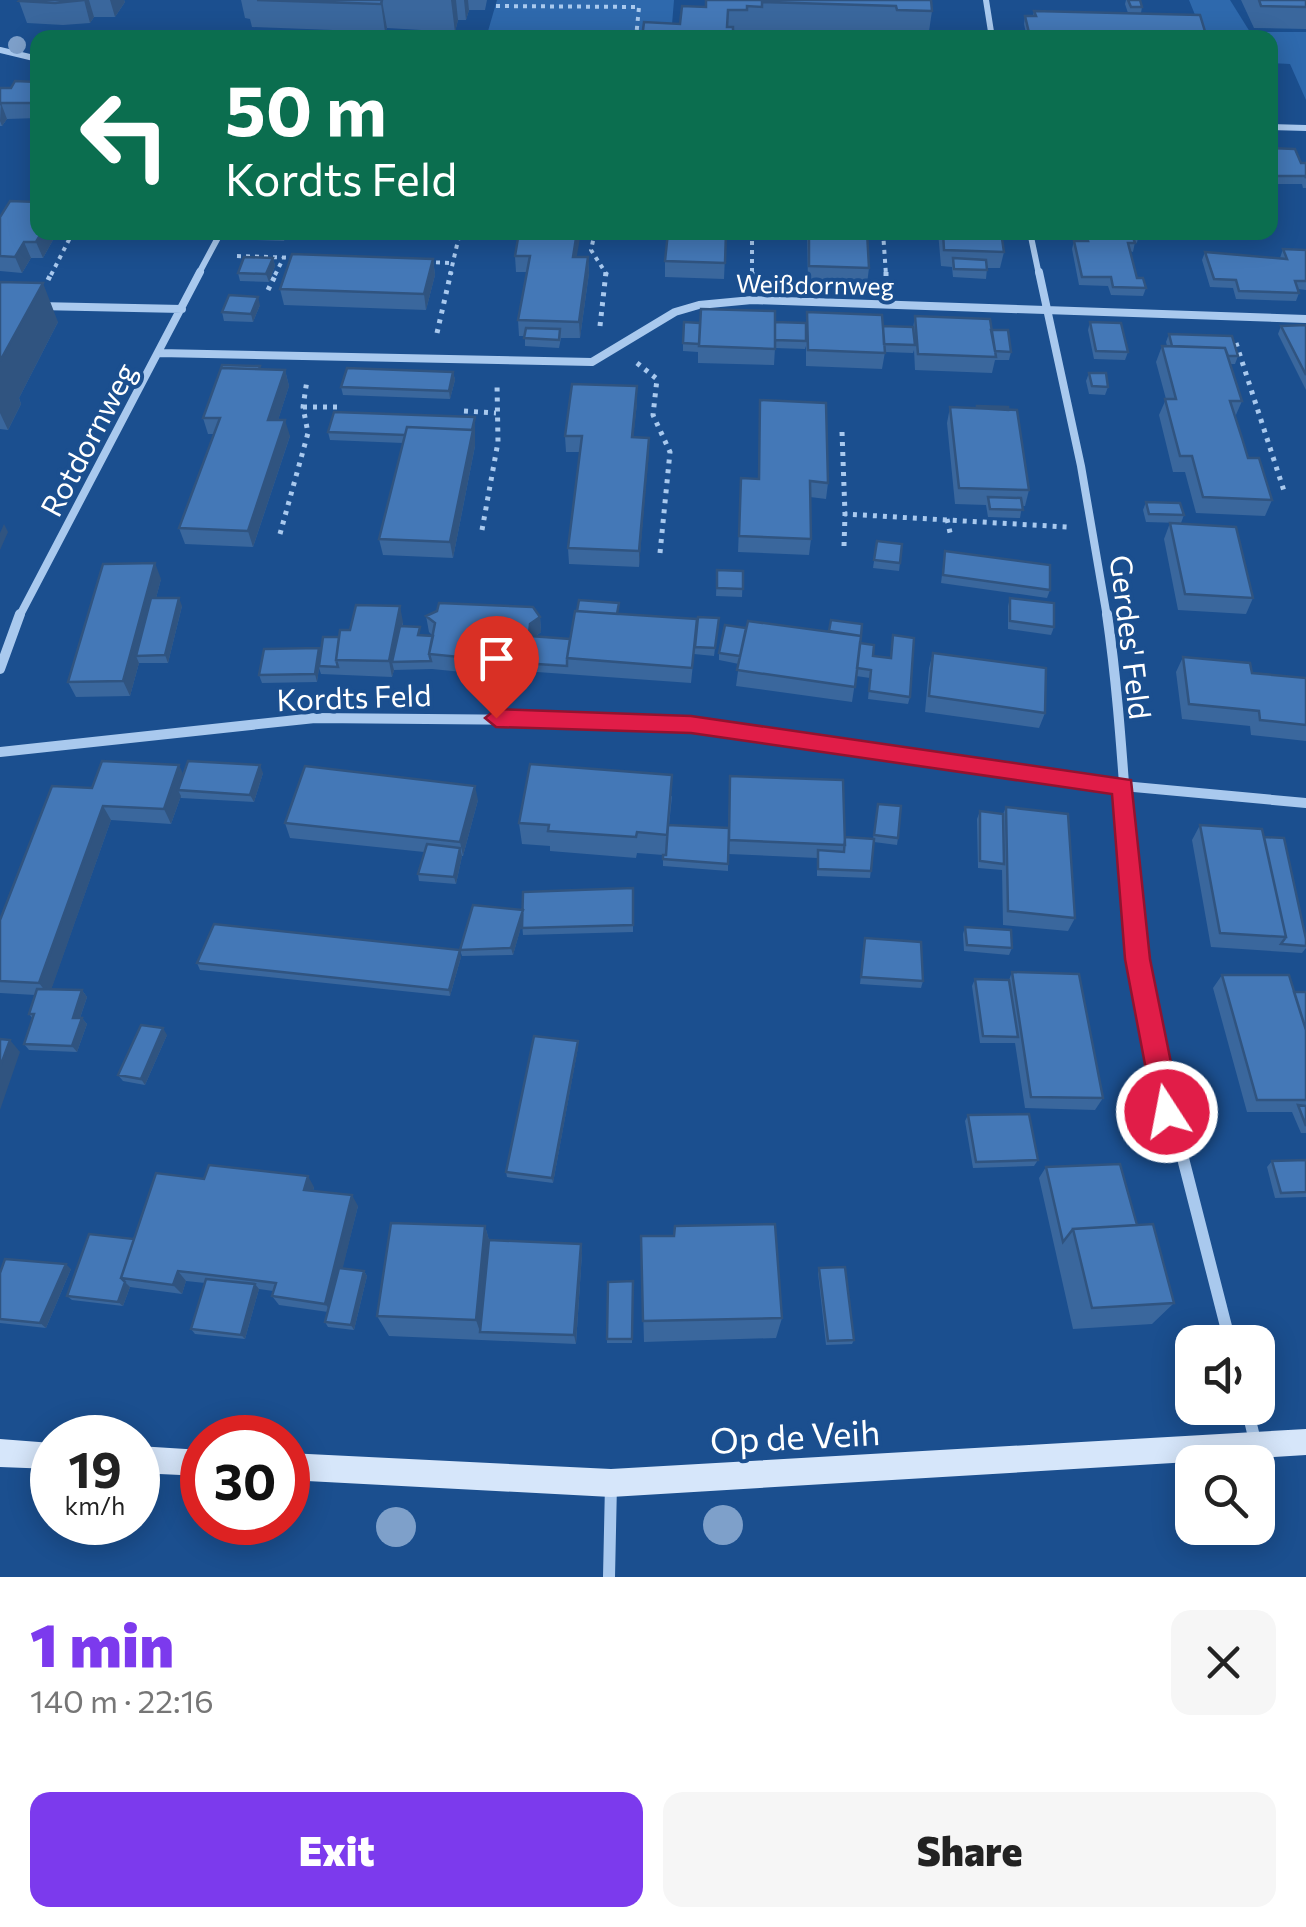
<!DOCTYPE html>
<meta charset="utf-8">
<style>
:root{--surface:#fff;--page:#f6f6f6;--text:#222;--muted:#767676;--accent:#7c3aed}
body{margin:0;font-family:Commissioner,sans-serif;background:var(--page);color:var(--text);height:100vh;display:flex;flex-direction:column;font-size:38px;white-space:nowrap}
*{box-sizing:border-box;margin:0}
p{font-size:32px;color:var(--muted)}
.icon{flex:none;width:55px;height:55px;fill:none;stroke:currentColor;stroke-width:2;stroke-linecap:round;stroke-linejoin:round}
.map{position:relative;height:1577px;overflow:hidden}
.panel{display:flex;flex-direction:column;background:var(--surface);flex:1}
.panel>*{flex:none}
.guide{position:absolute;left:30px;top:30px;width:1248px;height:210px;border-radius:20px;box-shadow:0 5px 25px #0003;background:#0b6e4f;color:#fff;overflow:hidden}
.controls{position:absolute;left:1175px;top:1325px;display:grid;gap:20px}
.controls a{display:grid;place-items:center;width:100px;height:100px;border-radius:20px;background:var(--surface);box-shadow:0 5px 25px #0003;font-size:50px}
.speed{position:absolute;left:30px;top:1415px;display:flex;gap:20px;font-size:50px;font-weight:700;text-align:center}
.speed>*{display:grid;place-content:center;width:130px;height:130px;border-radius:50%;background:var(--surface);box-shadow:0 5px 25px #0003;line-height:1}
.speed small{font-size:25px;font-weight:400}
.speed .limit{border:15px solid #d22;background:#fff;color:#111}
.pin{position:absolute;display:grid;place-items:center;width:85px;height:85px;color:#fff;margin:-102px -42px;border-radius:50% 50% 50% 0;rotate:-45deg;box-shadow:0 0 10px #0007}
.pin .icon{rotate:45deg}
.me{position:absolute;width:110px;margin:-55px;rotate:349deg;stroke-linejoin:round;filter:drop-shadow(0 0 8px #0008)}
.turn{display:flex;align-items:center;gap:35px;height:210px;padding:0 30px;font-size:45px}
.turn .icon{width:130px;height:130px;stroke-width:2.5}
.turn b{display:block;font-size:70px;line-height:85px}
.round{display:grid;place-items:center;flex:none;width:105px;height:105px;border-radius:20px;background:var(--page)}
.summary{display:flex;align-items:center;justify-content:space-between;height:170px;padding:0 30px}
h1{font-size:60px;font-weight:800;line-height:75px;color:var(--accent)}
.cta{display:flex;gap:20px;margin-top:auto;padding:20px 30px}
.cta a{flex:1;height:115px;border-radius:20px;background:var(--accent);color:#fff;font-size:40px;font-weight:800;line-height:115px;text-align:center}
.cta a+a{background:var(--page);color:var(--text)}
.map>svg:first-child{display:block}
</style>
<div class="map">
<svg width="1306" height="1577" viewBox="0 0 1306 1577">
<rect width="100%" height="100%" fill="#1b4f8f"/>
<path fill="#2e69ad" d="M497,0H674L671,37L486,38Z
M1189,0H1230L1250,32H1306V100L1290,64L1270,63V38L1204,37Z"/>
<g fill="none" stroke-linecap="round" stroke-linejoin="round">
<path stroke="#a9c9ee" stroke-width="4" stroke-dasharray="4 5" stroke-linecap="butt" d="M496,6L639,7L636,38
M595,232L591,250L607,275
M752,232V275
M883,232L886,275
M237,256L299,258
M427,262L451,263
M51,275L73,232
M275,275L284,257
M450,275L460,232"/>
<path stroke="#a9c9ee" stroke-width="5" stroke-dasharray="4 6" stroke-linecap="butt" d="M752,272V276
M886,272V279
M48,280L52,272
M268,290L277,272
M600,326L606,272
M437,333L451,272
M1236,343L1285,494
M637,363L657,379L653,415L670,452L660,553
M303,407H340
M464,411L496,413
M842,432L845,514L1067,527
M947,519L951,537
M482,530L498,442L497,383
M280,534L308,433L303,407L307,380
M844,546L845,514"/>
<path stroke="#a9c9ee" stroke-width="6" d="M986,0L992,38
M0,50L38,59
M1270,127L1306,128
M1030,232L1039,275
M198,275L221,232"/>
<path stroke="#a9c9ee" stroke-width="8" d="M1039,272L1081,466L1107,617
M38,306L182,309
M159,353L592,362L675,312L699,305L752,300L1306,319
M19,617L200,272"/>
<path stroke="#a9c9ee" stroke-width="10" d="M1107,614C1128,757 1125,901 1153,1044
M0,669L20,614
M0,752L315,718L659,721L788,736L1123,786L1306,803"/>
<path stroke="#a9c9ee" stroke-width="12" d="M1153,1041L1230,1342
M1247,1408L1256,1445
M609,1577L611,1484"/>
<path fill="#d6e6fa" fill-rule="evenodd" d="M1306,1429V1455L611,1497L288,1480V1453L611,1469Z
M0,1439L52,1443V1469L0,1467Z
M138,1446L202,1450V1476L138,1473Z"/>
</g>
<g fill="#7ea0ca">
<circle cx="17" cy="45" r="9"/>
<circle cx="723" cy="1525" r="20"/>
<circle cx="396" cy="1527" r="20"/>
</g>
<path fill="#3a679d" d="M20,0H124L125,2L115,17H94L90,23L63,25L27,23L19,1Z
M241,0H487L485,10H469L466,20H458L455,32L387,28L385,32L252,27L250,19L245,18Z
M706,0H931L932,11L928,38H893V34L760,30V34H746V38H642L680,24L706,7Z
M1126,0H1140L1142,7L1141,13L1207,38H1027L1024,24L1025,16H1033L1034,11L1128,13L1125,4Z
M1241,0H1306V29L1254,28Z
M38,82V118L7,119L2,126H0V88H11Z
M1270,148L1301,163H1306V188H1303L1302,184H1270Z
M0,217L38,232H63L59,240H53L43,258H31L22,273L0,271Z
M254,232H288L284,241L256,240Z
M726,232L724,279L665,277V261Z
M807,232H867L869,268L867,284L808,282Z
M938,232H1001L1004,252L1000,268H987L986,279L953,277L952,267L941,266Z
M1081,232H1139L1137,243L1135,242L1133,252L1130,251L1137,278L1146,288L1143,296L1111,295L1108,286L1079,285L1072,249L1074,241H1083Z
M1283,249L1306,250V290L1298,289L1299,293L1296,301L1236,299L1233,288L1210,287L1202,260L1205,252L1280,258Z
M515,256L588,257L589,273L580,338H561L559,348L525,346V336H519L518,320L527,272H516Z
M273,258L275,266L269,282L240,281L238,273Z
M433,259L435,275L426,310L284,305L280,289Z
M0,282L58,322L19,398L21,404L8,430L0,429Z
M260,305L253,322L224,321L222,312Z
M807,312L883,326L913,328L915,316L991,330L1011,352L1009,360H995L992,373L915,370L914,350L913,353L885,352L882,369L806,366V346L805,349L775,348L774,365L698,363V352L683,351V343L775,322L806,323Z
M1090,322L1128,352L1125,360L1094,359L1088,330Z
M1306,325V390L1278,334L1281,326Z
M1169,334L1238,356L1235,364H1230L1242,401L1235,417L1248,458L1272,500L1265,516L1196,513L1185,472H1173L1159,415L1166,399L1156,362L1162,346H1167L1166,342Z
M260,369L285,370L289,386L278,420L290,436L253,547L185,544L179,528L214,434H208L203,418Z
M453,372L455,380L450,399L343,395L341,387Z
M1089,373L1108,387L1105,395L1089,394L1086,381Z
M760,400L828,483L826,499L810,497L811,539L809,555L738,552L741,478L758,479Z
M637,403L633,437L649,438L639,567L569,564L568,548L580,452H566L565,436Z
M950,407L1029,490L1025,506H1022L1020,518L988,517L986,505L955,504L947,423Z
M475,417V446L453,558L383,555L379,539L403,443L330,440L328,432Z
M1146,502L1184,515L1181,523L1146,522L1143,510Z
M1170,523L1253,598L1246,614L1178,610L1164,539Z
M877,541L900,563L899,571L873,568Z
M945,551L1050,590L1047,598L941,583Z
M717,570L743,571L742,597L716,596Z
M161,579L156,598L182,606L168,663H139L130,696L76,697L68,682Z
M1010,598L1054,627L1051,635L1008,629V606Z
M618,614L697,619L719,618L714,656L694,654L691,683L523,671L522,678L432,669L394,670L392,677L321,674L319,668L317,682L262,683L259,675L321,654L350,630L403,622V626L421,635L433,636L429,632L426,616L540,617L541,632L536,636L570,639Z
M893,635L910,697L908,704L868,699L870,678L856,676L852,702L736,686L739,664L719,660V653L860,643L873,656L890,658Z
M933,653L1045,713L1039,728L925,712L929,668Z
M1183,657L1252,673L1306,678V741L1251,735L1250,726L1182,719L1176,672Z
M263,773L254,802L181,798V796L171,824L111,820L51,989L82,990L87,997L80,1018H82L87,1024L77,1052L29,1050L24,1044L33,1019L29,1014L35,995L0,993V920L92,788L183,774Z
M730,776L845,837L873,839L878,804L898,838L897,845L874,842L870,878L817,876V858L728,854V871L663,866V855L637,853L636,858L550,851V846L522,844L519,823L672,796L669,825L728,828Z
M478,800L463,856H462L456,884L419,881L418,874L424,852L290,838L285,823Z
M1006,807L1075,918L1068,931L1003,925L1002,870L978,868L977,819L980,811L1003,814Z
M1200,825L1264,837L1306,939V948L1302,953L1211,947L1192,840Z
M633,888V932L523,935L522,923L513,955L462,956L460,950L522,910Z
M965,927L1012,948L1009,955L964,951L963,934Z
M865,938L923,981L921,988L860,984Z
M461,957L450,996L200,970L197,963Z
M1012,972L1103,1098L1095,1110L1025,1108L1015,1043H980L972,986L975,979L1009,980Z
M1222,975L1294,992H1306V1133H1301L1292,1112H1247L1213,988Z
M167,1035L145,1085L123,1081L118,1075Z
M578,1047L553,1183L507,1177L506,1172Z
M968,1115L1038,1160L1034,1166L973,1168L965,1121Z
M1306,1160V1197L1275,1198L1267,1167L1272,1161Z
M1046,1167L1174,1303L1152,1324L1073,1329L1039,1178Z
M204,1179L314,1187L313,1191L358,1206L342,1269L364,1271L367,1276L354,1330L328,1327L325,1322L328,1312L279,1305L272,1296L273,1291L259,1289L245,1339L195,1334L191,1329L205,1283L186,1281L182,1294L130,1287L123,1306L72,1300L67,1296Z
M485,1226L489,1240L581,1244L582,1253L576,1344L389,1336L377,1316Z
M641,1236L782,1318L776,1338L644,1342Z
M819,1268L854,1340L852,1344L826,1345L818,1273Z
M71,1269L46,1328L0,1323V1273Z
M633,1281L632,1343H607V1339Z"/>
<path fill="#305480" d="M84,0H89L94,17L90,23Z
M110,0H124L125,2L115,17Z
M382,0L387,28L385,32L381,4Z
M451,0H456L458,20L455,32Z
M464,0H468L469,10L466,20Z
M1,103L7,119L2,126L0,121Z
M42,232H50L53,240L43,258L36,242Z
M577,232H581L574,273L573,257Z
M24,242L31,258L22,273L15,257Z
M588,257L589,273L580,338L579,322Z
M273,258L275,266L269,282L266,274Z
M433,259L435,275L426,310L424,294Z
M43,283L58,322L19,398L21,404L8,430L0,413V361Z
M258,297L260,305L253,322L251,314Z
M285,370L289,386L273,436L268,420Z
M453,372L455,380L450,399L449,391Z
M637,386V403L632,453V437Z
M475,417V446L453,558L450,542Z
M285,420L290,436L253,547L248,531Z
M649,438V454L639,567V551Z
M4,524L8,532L0,550V533Z
M155,563L161,579L141,656H136L139,663L130,696L123,681Z
M179,598L182,606L168,663L165,655Z
M400,606L403,622L395,662H392L394,670L392,677L389,661Z
M540,617L541,632L532,639L531,649L529,634L530,624Z
M319,648L321,656L317,682L315,674Z
M179,765L186,780L178,790L181,796L171,824L164,809Z
M260,765L263,773L254,802L250,795Z
M475,786L478,800L463,856L460,842Z
M103,806L111,820L49,996L39,983Z
M460,848L462,856L456,884L454,877Z
M523,910L524,917L513,955L511,948Z
M460,950L461,957L450,996L449,990Z
M82,990L87,997L78,1024L73,1018Z
M82,1018L87,1024L77,1052L72,1046Z
M163,1028L167,1035L145,1085L141,1079Z
M10,1040L20,1052L0,1110V1067Z
M578,1041V1047L553,1183L552,1178Z
M308,1176L314,1187L310,1201L304,1190Z
M352,1195L358,1206L332,1312L325,1304Z
M485,1226L492,1250L480,1332L476,1320Z
M581,1244L582,1253L576,1344L574,1335Z
M66,1264L71,1269L46,1328L40,1323Z
M178,1271L186,1281L182,1294L173,1285Z
M364,1271L367,1276L354,1330L351,1325Z
M125,1282L130,1287L123,1306L118,1302Z
M255,1284L259,1289L245,1339L241,1335Z"/>
<path fill="#4478b7" stroke="#305480" stroke-width="2.5" d="M20,0H84L55,3L19,1Z
M257,0H382L381,4Z
M706,0H931L932,11L897,10L896,6L762,2V7L747,6V10H728L727,27H733V38H642L644,22L680,24L682,6L706,7Z
M1128,0H1140L1142,7H1131Z
M1259,0H1306V7L1261,6Z
M1034,11L1200,15L1207,38L1030,37L1025,16H1036Z
M15,81L38,82V103H1L0,105V88H11Z
M1270,148L1295,149L1301,163H1306V178L1305,176H1270Z
M10,201L38,202V232H42L36,242H24L15,257L0,256V217Z
M519,232H577L573,257H588L579,322L518,320L530,256H515Z
M668,232H726L725,263L665,261Z
M809,232H867L869,268L809,266Z
M943,232H1001L1004,252L944,250Z
M1085,232H1139L1140,234H1132L1135,243H1128L1137,278H1143L1146,288L1113,287L1111,277H1082L1074,241H1088Z
M1283,249L1306,250V281H1295L1299,293L1239,291L1236,280L1214,279L1205,252L1287,259Z
M292,254L433,259L424,294L280,289Z
M244,257L273,258L266,274L238,273Z
M953,258L986,260L987,270L954,269Z
M0,282L43,283L0,361Z
M229,295L258,297L251,314L222,312Z
M701,309L775,311V349L699,346Z
M807,312L882,315L885,353L808,350Z
M915,316L990,319L996,357L918,354Z
M684,322L700,323L699,344L683,343Z
M775,322L806,323V341L775,340Z
M1090,322L1121,323L1128,352L1096,351Z
M1306,325V375L1281,326Z
M883,326L913,327L915,345L884,344Z
M526,328L560,329L559,340L524,338Z
M991,330H1008L1011,352L995,351Z
M1169,334L1232,336L1238,356H1228L1225,348L1172,346Z
M1162,346L1225,348L1242,401H1230L1242,438L1248,458H1259L1272,500L1203,497L1192,456H1180L1165,399H1176Z
M222,365L260,366L259,369L221,368Z
M221,368L285,370L268,420H285L248,531L179,528L220,418H203Z
M347,368L453,372L449,391L341,387Z
M1089,373H1106L1108,387L1092,386Z
M572,384L637,386L632,437L649,438L639,551L568,548L582,436H565Z
M760,400L826,403L828,483L810,481L811,539L739,536L741,478L759,479Z
M977,406L1008,407V410L977,408Z
M950,407L1017,410L1029,490L959,488Z
M334,412L475,417L472,430L407,427L405,435L328,432Z
M407,427L473,430L450,542L379,539Z
M988,497L1021,498L1023,510L990,509Z
M1146,502L1180,503L1184,515L1149,514Z
M1170,523L1236,527L1253,598L1185,594Z
M877,541L902,544L900,563L874,560Z
M945,551L1050,565V590L943,575Z
M155,563L123,681L68,682L103,564Z
M717,570L743,571V589L717,588Z
M151,598H179L165,655L136,656Z
M1010,598L1054,603V627L1010,621Z
M579,600L619,603L617,614L577,611Z
M439,603L533,607L540,617L530,624L529,634L524,633L520,663L429,654L435,623L426,616L437,611Z
M356,605L400,606L389,661L336,660L340,630H350Z
M575,611L697,619L692,668L567,658Z
M698,617L719,618L715,648L695,647Z
M831,620L862,624L861,636L829,631Z
M748,621L861,636L855,687L737,670Z
M725,625L746,628L740,656L719,653Z
M400,626L420,627L418,635L433,636L429,654L431,661L392,662Z
M893,635L914,638L910,697L869,691L871,670L857,668L860,643L874,645L873,656L891,658Z
M530,636L570,639L567,658V666L522,663L524,641H530Z
M323,637H339L336,660L338,667L319,666Z
M319,648L315,674L259,675L264,649Z
M933,653L1046,668L1045,713L929,696Z
M1183,657L1250,663L1252,673L1306,678V725L1260,720L1259,711L1189,704Z
M102,761L179,765L164,809L103,806L39,983L0,981V920L52,786L92,788Z
M188,761L260,765L250,795L178,790Z
M530,764L672,775L667,835L637,832L636,837L548,831L549,825L519,823Z
M305,766L475,786L460,842L285,823Z
M730,776L843,780L845,845L729,840Z
M878,804L901,806L898,838L874,835Z
M1006,807L1068,814L1075,918L1008,911Z
M980,811L1003,814L1004,864L980,861Z
M668,825L729,828L728,864L663,859V855H666Z
M1200,825L1262,829L1286,937L1220,933Z
M845,837L874,839L871,871L818,869V850L844,852Z
M1264,837L1284,838L1306,939V946L1281,944L1286,937Z
M427,844L460,848L454,877L418,874Z
M633,888V925L522,928L523,892Z
M473,905L523,910L511,948L460,950Z
M214,924L460,950L449,990L197,963Z
M965,927L1011,930L1012,948L967,945Z
M865,938L921,942L923,981L861,977Z
M1012,972L1079,974L1103,1098L1031,1097Z
M1222,975H1289L1306,1030V1100H1257Z
M975,979L1009,980L1018,1037L983,1036Z
M37,989L82,990L73,1018H82L72,1046L24,1044L34,1014H29Z
M1294,992H1306V1030Z
M141,1025L163,1028L141,1079L118,1075Z
M534,1036L578,1041L552,1178L506,1172Z
M0,1039L10,1040L0,1067Z
M1298,1105L1306,1106V1126Z
M1029,1114L1038,1160L976,1162L968,1115Z
M1306,1160V1192L1281,1193L1272,1161Z
M1120,1164L1137,1225L1073,1229L1063,1242L1046,1167Z
M209,1165L308,1176L304,1190L352,1195L325,1304L272,1296L276,1283L178,1271L173,1285L121,1278L156,1173L204,1179Z
M391,1223L485,1226L476,1320L377,1316Z
M775,1224L782,1318L643,1321L641,1236H674L675,1226Z
M1153,1224L1174,1303L1092,1308L1073,1229Z
M89,1234L134,1239L121,1278L125,1282L118,1302L67,1296Z
M489,1240L581,1244L574,1335L480,1332Z
M5,1259L66,1264L40,1323L0,1319V1273Z
M845,1267L854,1340L828,1341L819,1268Z
M339,1268L364,1271L351,1325L325,1322Z
M206,1279L255,1284L241,1335L191,1329Z
M633,1281L632,1339H607L608,1282Z"/>
<path fill="#e11d48" stroke="#92132f" stroke-width="2.5" d="M496,709L691,716L1131,780L1150,959L1181,1112L1177,1121L1167,1124L1158,1121L1154,1112L1125,959L1112,794L691,733L496,727L485,718Z"/>
<g text-anchor="middle" dominant-baseline="central" stroke-width="8" stroke-linejoin="round" paint-order="stroke">
<g font-size="25" fill="#fff" stroke="#1b4f8f">
<text transform="translate(815 284) rotate(1)">Weißdornweg</text>
</g>
<g font-size="30" fill="#fff" stroke="#1b4f8f">
<text transform="translate(87 439) rotate(-62)">Rotdornweg</text>
<text transform="translate(1132 637) rotate(83)">Gerdes' Feld</text>
<text transform="translate(354 696) rotate(-2)">Kordts Feld</text>
</g>
<g font-size="35" fill="#fff" stroke="#1b4f8f">
<text transform="translate(795 1435) rotate(-3)">Op de Veih</text>
</g>
</g>
</svg>
<div class="controls">
<a><svg class="icon" aria-label="sound" viewBox="0 0 24 24"><path d="M4 9h4l5-4v14l-5-4H4zM17 9q2 3 0 6"/></svg></a>
<a><svg class="icon" aria-label="search" viewBox="0 0 24 24"><circle cx="10" cy="10" r="6"/><path d="M15 15l6 6"/></svg></a>
</div>
<div class="speed"><div>19<small>km/h</small></div><div class="limit">30</div></div>
<div class="pin" style="left:496px;top:718px;background:#d93025"><svg class="icon" aria-label="arrive" viewBox="0 0 24 24"><path d="M6 21V4h12l-3 4 3 4H6"/></svg></div>
<svg class="me" style="left:1167px;top:1112px" viewBox="-20 -20 40 40"><circle r="17" fill="#e11d48" stroke="#fff" stroke-width="3"/><path d="M0-11L8 9 0 5-8 9z" fill="#fff"/></svg>
<div class="guide">
<div class="turn"><svg class="icon" aria-label="left" viewBox="0 0 24 24"><path d="M17 20v-9H6M10 6l-5 5 5 5"/></svg><div><b>50 m</b>Kordts Feld</div></div>
</div>
</div>
<section class="panel">
<div class="summary"><div><h1>1 min</h1><p>140 m · 22:16</p></div><a class="round"><svg class="icon" aria-label="close" viewBox="0 0 24 24"><path d="M6 6l12 12M18 6L6 18"/></svg></a></div>
<div class="cta"><a>Exit</a><a>Share</a></div>
</section>
